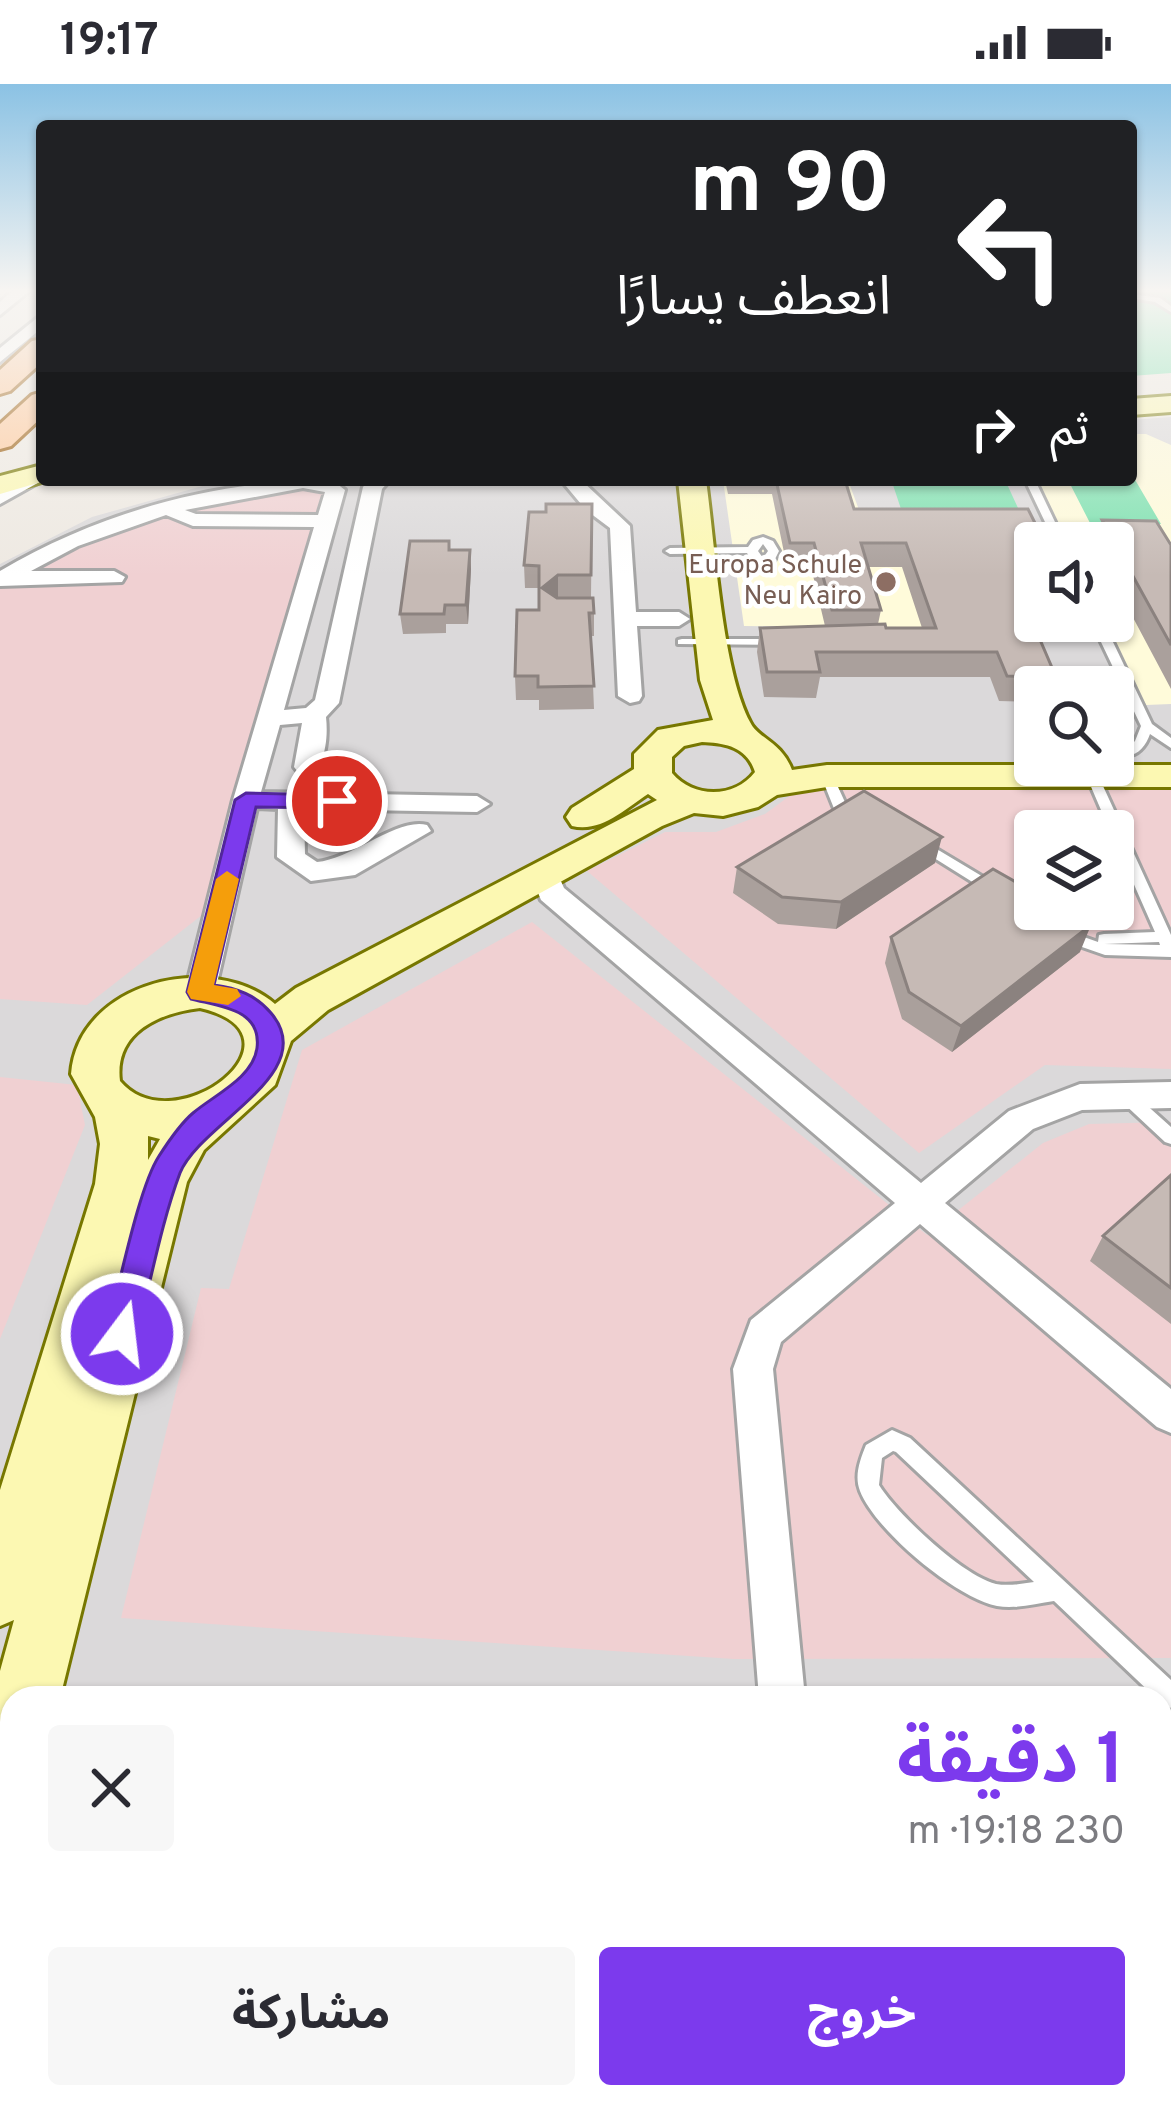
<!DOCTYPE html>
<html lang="ar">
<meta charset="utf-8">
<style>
:root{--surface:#fff;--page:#f7f7f7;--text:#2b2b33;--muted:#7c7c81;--accent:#7c3aed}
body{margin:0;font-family:Overpass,"Noto Sans Arabic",sans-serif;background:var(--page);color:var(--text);direction:rtl;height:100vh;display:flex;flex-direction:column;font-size:45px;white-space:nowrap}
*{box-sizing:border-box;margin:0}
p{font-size:39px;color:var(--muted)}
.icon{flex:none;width:66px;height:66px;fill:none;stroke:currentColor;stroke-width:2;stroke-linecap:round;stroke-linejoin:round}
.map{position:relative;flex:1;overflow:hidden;direction:ltr}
.panel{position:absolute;left:0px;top:1602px;width:1173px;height:423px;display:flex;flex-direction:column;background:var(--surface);border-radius:36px 36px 0 0;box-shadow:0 3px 9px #0004;direction:rtl}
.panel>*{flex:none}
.top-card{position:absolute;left:36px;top:36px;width:1101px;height:366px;border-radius:12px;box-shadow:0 3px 9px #0004;direction:rtl;background:#202124;color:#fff;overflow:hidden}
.fabs{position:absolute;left:1014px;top:438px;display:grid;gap:24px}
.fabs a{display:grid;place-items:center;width:120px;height:120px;border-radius:12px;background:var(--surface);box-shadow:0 3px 9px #0004;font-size:60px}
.pin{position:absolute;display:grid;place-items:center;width:102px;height:102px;color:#fff;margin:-51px;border:6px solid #fff;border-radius:50%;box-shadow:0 3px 12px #0007}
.me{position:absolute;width:132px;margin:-66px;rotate:15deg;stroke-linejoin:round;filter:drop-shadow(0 0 9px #0008)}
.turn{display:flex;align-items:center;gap:42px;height:252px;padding:0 48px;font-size:54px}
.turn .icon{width:156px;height:156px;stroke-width:2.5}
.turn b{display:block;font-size:84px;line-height:102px}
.then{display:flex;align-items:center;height:114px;padding:0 48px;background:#0003;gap:24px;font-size:45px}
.round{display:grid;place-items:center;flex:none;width:126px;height:126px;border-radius:12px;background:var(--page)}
.head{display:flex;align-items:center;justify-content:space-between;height:204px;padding:0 48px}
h1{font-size:72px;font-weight:700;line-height:90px;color:var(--accent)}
.button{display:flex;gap:24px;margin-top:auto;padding:24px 48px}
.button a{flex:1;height:138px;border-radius:12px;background:var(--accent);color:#fff;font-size:48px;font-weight:700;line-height:138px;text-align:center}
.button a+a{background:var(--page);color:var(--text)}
.status{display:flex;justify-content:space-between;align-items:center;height:84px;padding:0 60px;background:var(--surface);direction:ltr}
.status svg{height:33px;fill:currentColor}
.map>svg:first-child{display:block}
</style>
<div class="status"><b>19:17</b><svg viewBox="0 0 49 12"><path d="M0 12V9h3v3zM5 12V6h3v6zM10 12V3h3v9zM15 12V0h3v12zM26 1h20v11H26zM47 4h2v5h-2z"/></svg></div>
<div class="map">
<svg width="1171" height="2023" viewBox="0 0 1171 2023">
<rect width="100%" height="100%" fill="#eee9e2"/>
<path fill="#dbd9da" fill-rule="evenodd" d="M1171,333V2023H0V480L92,433L224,396H1131V336ZM1035,459H1113V537H1035ZM1035,603H1113V681H1035ZM1035,747H1113V825H1035ZM12,1614H1161V2013H12Z"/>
<path fill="#f0d0d2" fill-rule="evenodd" d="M283,396H335L225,813L87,921L0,915V494L199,411Z
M1171,704V985L1045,981L919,1069L587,787L665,748H716L765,730L799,705ZM1035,747H1113V825H1035Z
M532,838L927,1151L1043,1059L1089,1040L1171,1038V1574L734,1575L121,1534L201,1204L229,1205L302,966Z
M0,993L77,1001L85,1041L0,1255Z"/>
<path fill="#fffbda" d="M1131,350H1146L1171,361V620L1146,621L1102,537H1113V459H1061L1028,396H1131Z
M723,396H848L866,445H1040L1048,459H1035V537H1089L1098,553L910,552L903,543L744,542Z"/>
<path fill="#7ce1af" d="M1131,208H1171V289L1131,292Z
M1134,394L1161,440L1090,439L1068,396Z
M892,398H1006L1024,437H905Z"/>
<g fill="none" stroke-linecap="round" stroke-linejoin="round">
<g stroke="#a4a4a4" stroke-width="6">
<path id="lane" d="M1131,210L1160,214L1171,222V228L1155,218L1131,214Z
M1025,396H1035L1065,459H1055Z
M763,453L773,457L779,467L774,477L764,481L753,478L747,469L670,470L665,467L670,464L748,463L753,456ZM763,460L768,467L763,474L758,467Z
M1091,537H1103L1152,640L1171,654V664L1150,650C1146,662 1137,673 1125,671L1123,668L1135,657L1141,642Z
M682,555H777L783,558L777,561L678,560V556Z
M1092,687L1098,691L1171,851V873L1105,871L1062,856L1060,852L1067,847L1098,858L1099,851L1104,850L1155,848L1113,753V747H1110L1086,691ZM1159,858L1160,861L1104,860Z
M827,688L833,692L849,727L847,730L842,731L835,727L821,692Z
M920,755L1000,803L1002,806L1000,809H990L915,762L913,759Z
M1126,1006L1132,1008L1171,1043V1060L1165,1058L1120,1016L1118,1012L1120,1008Z
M892,1346L910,1354L1171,1596V1624L1163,1620L1161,1614H1156L1054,1517C1035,1520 1015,1525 997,1522C956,1514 875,1446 860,1407C854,1392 860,1376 866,1361ZM893,1367L896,1368L1034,1498C1021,1500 1008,1502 996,1500C963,1492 897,1430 879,1401L882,1374Z"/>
</g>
<g stroke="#a4a4a4" stroke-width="6">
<path id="street" d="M11,208H28L0,231V218Z
M42,230V244L0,278V264Z
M42,383L43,396L0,420V406Z
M332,396L345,406L284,626L306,624L315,616L363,403L369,396H390L382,405L339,619L326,633C328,651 326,672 316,688H298L294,683L302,639L280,641L261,708L477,712L490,720L477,728L304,725L305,770L317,778C352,775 398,733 427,741L431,747L355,791L311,797L277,773L278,725L257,724L215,908L211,916H189L185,908L233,716L314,443L193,442L166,431L78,462L31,487H114L125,493L122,498L0,502V487C100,428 216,396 332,396ZM303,404L325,408L318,431L196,430L185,426Z
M561,396H581L630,442L636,528H679L690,535L679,542H637L642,612L639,617L630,619L618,612L610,444L586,426Z
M556,773L570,782L560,795L564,804L921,1099L1009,1027L1080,1000L1171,998V1024L1082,1026L1033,1045L945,1119L1171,1305V1349L1157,1343L920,1140L781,1258L773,1285L805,1614H759L733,1285L751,1236L895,1119L541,816L532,794L546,776Z
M1161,1630H1171V1678H1161Z
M794,2013H850L851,2023H795Z"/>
</g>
<g stroke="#770" stroke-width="6">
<path id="secondary" d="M1171,312V328L1131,331V315Z
M42,381V396H48L0,410V392Z
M678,396H706C715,460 722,585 750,638C758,655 781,657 792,686L827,681H1171V703H827L777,711L758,723L723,732L694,729L662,742L328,926L291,957L275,1001L204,1066L187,1098L60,1614H12V1741L0,1746V1587L14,1536L0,1542V1406L95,1100L100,1060L95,1033L71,990C78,898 212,866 275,920L296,904L657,716L648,710C625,725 601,749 572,742L566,733L572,724L634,685V670L658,646L713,636L700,596ZM702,658C726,659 747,663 755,688C734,715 693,714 672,689V673L684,662ZM200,924C316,951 175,1062 120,997C114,949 158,929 200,924ZM148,1052L160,1055L148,1076Z"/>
</g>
<g stroke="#955400" stroke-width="6">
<path id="primary" d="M42,255V278L10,307L0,310V286L32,257Z
M42,308V333L11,362L0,365V340L32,311Z"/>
</g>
<use href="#lane" fill="#fff" fill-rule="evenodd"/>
<use href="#street" fill="#fff" fill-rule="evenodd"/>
<use href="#secondary" fill="#fcf8b2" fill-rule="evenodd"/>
<use href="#primary" fill="#ffc696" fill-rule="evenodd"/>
</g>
<path fill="#aaa09c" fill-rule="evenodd" d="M725,396H845L854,425L1035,459V537H1067L1066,541H1033L1056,593L1053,603H1035V618L999,617L990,593H820L816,614L764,613L757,568L760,544L825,542L811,483H787L772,410H728ZM868,483H902L922,544H886L878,540L881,526Z
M592,420L591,514L594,529V552H591L594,625L539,626V616H516L515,592L539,526V504H525L524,481Z
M1102,436L1171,461V605L1113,496V459H1095Z
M450,466H470L471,485L468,540H446V549L403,550L400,530Z
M935,779L836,845L778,840L733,809L737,783Z
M891,853L1080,868L952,968L902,935L885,879Z
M1171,1091V1240L1090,1177L1103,1152Z"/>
<path fill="#8b827f" d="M470,466L471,485L468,540L466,521Z
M558,491V514L542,504Z
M942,753L935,779L836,845L841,818Z
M1091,841L1080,868L952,968L961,942Z"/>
<path fill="#c6bab5" stroke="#8b827f" stroke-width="3" d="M776,396H845L854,425H1028L1045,459H1035V516H1023L1056,593L1007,592L997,568H816L820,588H767L760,544L885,540L886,544H936L906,459H861L881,526H832L814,459H790Z
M546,420H592L591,491H558L542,504L557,514H593L594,529H589L594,602L538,603V592H515L517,526H539V482L524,481L529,428H546Z
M1102,436L1156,437L1171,461V561Z
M410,457H449V466H470L466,521H445L444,530H400Z
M864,707L942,753L841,818L782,813L737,783Z
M993,785L1035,809V825H1063L1091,841L961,942L909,908L891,853Z
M1171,1091V1204L1103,1152Z"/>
<linearGradient id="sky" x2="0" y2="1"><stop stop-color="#8bc2e4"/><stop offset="0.42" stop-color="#f7f5f2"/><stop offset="1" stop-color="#f7f5f2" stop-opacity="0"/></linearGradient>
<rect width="1171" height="492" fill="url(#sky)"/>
<path fill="#7c3aed" stroke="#51269a" stroke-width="3" d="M246,709L337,711L348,717L337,724L256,723L214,901C237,904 256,911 271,929C322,989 200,1039 180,1089C161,1140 151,1197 137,1250L133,1260L122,1264L110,1260L106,1250C118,1209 138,1104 159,1072C168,1058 180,1040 193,1029C214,1011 253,994 257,964C262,924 217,922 191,915L187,908L235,716Z"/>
<path fill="#f59e0b" d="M227,787L239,795L214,901L237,905L241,912L228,921L191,915L187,908L216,795Z"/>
<circle fill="#8d6e63" stroke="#fff" stroke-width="4.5" cx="886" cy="498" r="12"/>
<g text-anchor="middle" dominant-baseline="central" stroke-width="9" stroke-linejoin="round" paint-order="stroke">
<g font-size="27" fill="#785e54" stroke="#fff" text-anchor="end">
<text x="862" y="482">Europa Schule<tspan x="862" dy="31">Neu Kairo</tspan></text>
</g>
</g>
</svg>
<div class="fabs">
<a><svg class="icon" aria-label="sound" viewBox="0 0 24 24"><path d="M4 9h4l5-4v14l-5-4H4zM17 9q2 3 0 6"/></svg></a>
<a><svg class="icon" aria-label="search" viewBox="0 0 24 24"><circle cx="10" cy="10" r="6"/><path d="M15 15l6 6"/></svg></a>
<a><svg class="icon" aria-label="layers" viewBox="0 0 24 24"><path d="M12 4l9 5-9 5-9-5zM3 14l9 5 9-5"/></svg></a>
</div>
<div class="pin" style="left:337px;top:717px;background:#d93025"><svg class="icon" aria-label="arrive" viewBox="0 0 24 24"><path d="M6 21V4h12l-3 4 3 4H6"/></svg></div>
<svg class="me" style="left:122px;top:1250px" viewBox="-20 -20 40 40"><circle r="17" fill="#7c3aed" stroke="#fff" stroke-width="3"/><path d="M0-11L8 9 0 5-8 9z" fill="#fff"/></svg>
<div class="top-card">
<div class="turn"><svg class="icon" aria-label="left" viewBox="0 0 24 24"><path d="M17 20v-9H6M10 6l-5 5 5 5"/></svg><div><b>90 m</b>انعطف يسارًا</div></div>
<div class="then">ثم<svg class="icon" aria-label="right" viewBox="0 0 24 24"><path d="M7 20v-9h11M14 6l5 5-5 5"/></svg></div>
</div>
<section class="panel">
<div class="head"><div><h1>1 دقيقة</h1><p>230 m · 19:18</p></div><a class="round"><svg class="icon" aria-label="close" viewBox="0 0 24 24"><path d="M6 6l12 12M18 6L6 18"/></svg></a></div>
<div class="button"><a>خروج</a><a>مشاركة</a></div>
</section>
</div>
